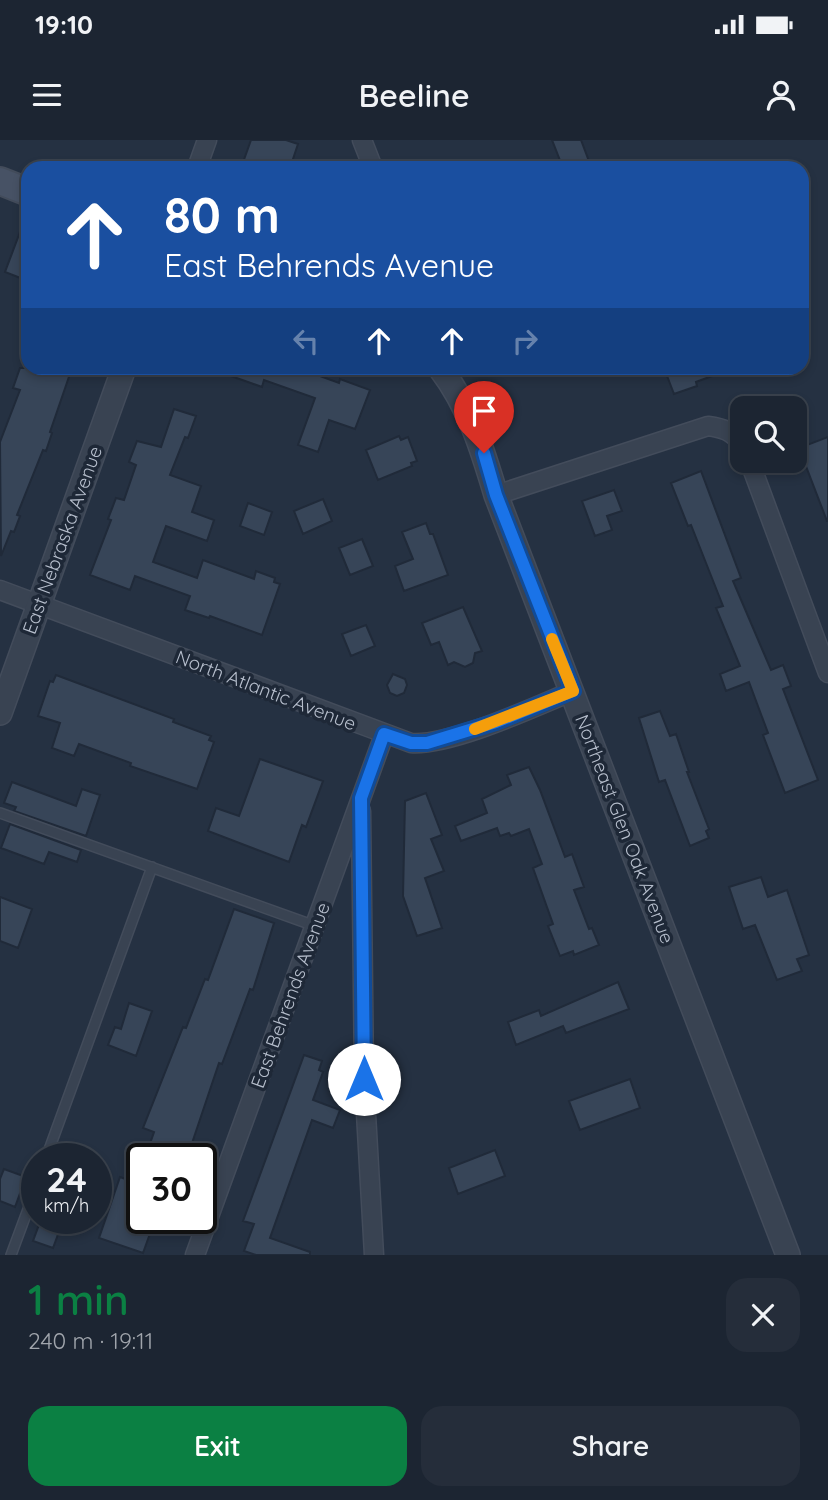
<!DOCTYPE html>
<meta charset="utf-8">
<style>
:root{--surface:#1c2532;--page:#252d3a;--text:#f1f3f6;--muted:#a0a5ac;--line:#3a424d;--accent:#0b8043}
body{margin:0;font-family:Quicksand,sans-serif;background:var(--page);color:var(--text);height:100vh;display:flex;flex-direction:column;font-size:26px;white-space:nowrap}
*{box-sizing:border-box;margin:0}
p{font-size:23px;color:var(--muted)}
.icon{flex:none;width:38px;height:38px;fill:none;stroke:currentColor;stroke-width:2;stroke-linecap:round;stroke-linejoin:round}
.map{position:relative;height:1115px;overflow:hidden}
.side{display:flex;flex-direction:column;background:var(--surface);flex:1}
.side>*{flex:none}
.guide{position:absolute;left:21px;top:21px;width:788px;height:214px;border-radius:21px;box-shadow:0 4px 10px #0003,0 0 0 2px var(--line);background:#1a4fa0;color:#fff;overflow:hidden}
.tools{position:absolute;left:730px;top:256px;display:grid;gap:14px}
.tools a{display:grid;place-items:center;width:77px;height:77px;border-radius:14px;background:var(--surface);box-shadow:0 4px 10px #0003,0 0 0 2px var(--line);font-size:35px}
.speed{position:absolute;left:21px;top:1003px;display:flex;gap:14px;font-size:35px;font-weight:700;text-align:center}
.speed>*{display:grid;place-content:center;width:91px;height:91px;border-radius:50%;background:var(--surface);box-shadow:0 4px 10px #0003,0 0 0 2px var(--line);line-height:1}
.speed small{font-size:18px;font-weight:400}
.speed .limit{border:4px solid #111;border-radius:10px;background:#fff;color:#111}
.pin{position:absolute;display:grid;place-items:center;width:60px;height:60px;color:#fff;margin:-72px -30px;border-radius:50% 50% 50% 0;rotate:-45deg;box-shadow:0 0 7px #0007}
.pin .icon{rotate:45deg}
.me{position:absolute;width:77px;margin:-38px;rotate:0deg;stroke-linejoin:round;filter:drop-shadow(0 0 5px #0008)}
.turn{display:flex;align-items:center;gap:24px;height:147px;padding:0 28px;font-size:32px}
.turn .icon{width:91px;height:91px;stroke-width:2.5}
.turn b{display:block;font-size:49px;line-height:60px}
.lanes{display:flex;align-items:center;height:66px;padding:0 28px;background:#0003;justify-content:center;gap:35px;direction:ltr}
.lanes .off{opacity:.35}
.round{display:grid;place-items:center;flex:none;width:74px;height:74px;border-radius:21px;background:var(--page)}
.overview{display:flex;align-items:center;justify-content:space-between;height:119px;padding:0 28px}
h1{font-size:42px;font-weight:600;line-height:52px;color:var(--accent)}
.cta{display:flex;gap:14px;margin-top:auto;padding:14px 28px}
.cta a{flex:1;height:80px;border-radius:21px;background:var(--accent);color:#fff;font-size:28px;font-weight:600;line-height:80px;text-align:center}
.cta a+a{background:var(--page);color:var(--text)}
.status{display:flex;justify-content:space-between;align-items:center;height:49px;padding:0 35px;background:var(--surface);direction:ltr}
.status svg{height:19px;fill:currentColor}
header{display:flex;justify-content:space-between;align-items:center;height:91px;padding:0 28px;background:var(--surface);font-size:32px;font-weight:600}
.map>svg:first-child{display:block}
</style>
<div class="status"><b>19:10</b><svg viewBox="0 0 49 12"><path d="M0 12V9h3v3zM5 12V6h3v6zM10 12V3h3v9zM15 12V0h3v12zM26 1h20v11H26zM47 4h2v5h-2z"/></svg></div>
<header><svg class="icon" aria-label="menu" viewBox="0 0 24 24"><path d="M4 6h16M4 12h16M4 18h16"/></svg>Beeline<svg class="icon" aria-label="person" viewBox="0 0 24 24"><circle cx="12" cy="8" r="4"/><path d="M4 21q1-7 8-7t8 7"/></svg></header>
<div class="map">
<svg width="828" height="1115" viewBox="0 0 828 1115">
<rect width="100%" height="100%" fill="#253142"/>
<path fill="#374558" stroke="#202a39" stroke-width="2" d="M251,0H286L298,4L290,28H241Z
M552,0H581L590,24L579,28H563Z
M26,76H28V141L5,132Z
M20,228H72L50,292L52,293L46,311L43,310L17,375L20,376L14,392L11,391L1,416L0,302L20,250L13,248Z
M214,228H298L339,243L340,239L370,250L355,289L329,280L318,312L298,305L315,258L264,240L262,247L214,230Z
M664,228H731V229L696,242L697,246L674,254Z
M174,269L196,276L188,298L185,297L170,335L201,346L192,372L214,380L207,401L166,386L153,422L197,438L203,420L254,439L256,431L275,438L274,442L280,444L262,495L210,476L209,478L185,470L190,456L135,436L130,450L90,435L111,380L108,379L116,358L124,360L136,325L129,322L137,301L161,307Z
M399,296L401,300L408,297L417,321L411,323L412,326L378,340L366,310Z
M828,297V381H827L799,308Z
M701,331L741,438L733,441L771,530L783,525L791,546L783,549L818,640L785,653L763,595L768,593L749,542L726,551L720,534L740,526L716,468L723,466L706,423L691,385L688,386L671,343Z
M614,350L622,371L607,376L612,390L595,396L582,361Z
M323,359L332,381L303,394L294,371Z
M248,363L272,372L264,395L240,386Z
M426,383L430,394H433L448,435L404,451L395,426L413,419L402,392Z
M362,399L373,426L350,435L339,408Z
M463,467L482,511L475,513L473,523L465,527L454,522L448,525L439,502L431,505L422,483Z
M366,485L375,506L351,516L342,494Z
M393,534L405,539L407,545L404,553L397,556L390,553L387,545Z
M56,535L174,579L173,582L211,596L209,600L214,602L197,649L130,626L131,623L79,604L74,616L52,608L60,583L38,576L50,541L53,542Z
M660,571L670,596L676,594L689,632H687L709,689L706,691L709,698L690,706L665,640L659,642L639,578Z
M260,619L323,641L306,687L302,685L289,722L208,691L216,668L239,676Z
M529,627L540,650L565,717L572,714L584,747L574,750L589,789L592,788L599,805L574,815L573,811L560,816L548,786L553,784L533,728L542,724L529,689L511,696L509,693L500,696L497,688L461,701L455,686L487,673L482,659L511,645L507,635Z
M12,642L76,666L82,649L100,655L86,696L14,671L16,667L4,663Z
M426,653L442,695L431,699L444,731L425,738L442,788L417,796L403,756L405,661Z
M10,684L81,710L77,722L49,712L44,724L1,708Z
M761,737L768,757L787,750L809,815L797,819L802,831L777,840L755,785L743,789L729,747Z
M0,757L32,769L18,808L0,801Z
M234,769L274,783L253,850L250,849L222,924L219,923L187,1018H145L154,992L143,988L183,887L186,888L205,839L208,840Z
M618,842L629,869L566,893L563,886L516,905L508,882L539,870L541,876Z
M129,863L152,871L136,916L108,905L115,887L121,889Z
M304,915L322,921L319,930L323,932L313,960L340,970L333,988L312,980L270,1098L310,1112V1115H256L244,1111L254,1084L243,1081Z
M630,939L640,968L580,990L569,961Z
M495,1010L505,1036L458,1054L449,1028Z
M4,1029L26,1037L15,1067L0,1061V1039Z
M120,1037L142,1045V1084L152,1088L143,1113L99,1098Z
M40,1082L60,1089L53,1108L33,1101Z"/>
<g fill="none" stroke-linecap="round" stroke-linejoin="round">
<g stroke="#434c5b" stroke-width="12">
<path id="service" d="M0,673L315,786
M46,1018L152,727
M11,1115L37,1045"/>
</g>
<g stroke="#434c5b" stroke-width="21">
<path id="minor" d="M362,0L373,28
M197,28L207,0
M749,320L828,533
M496,355L708,286C723,288 732,291 742,304
M0,450L411,603C451,606 534,567 573,551
M361,671L364,938L374,1115
M195,1115L384,595"/>
</g>
<g stroke="#434c5b" stroke-width="26">
<path id="tertiary" d="M440,228C469,266 482,308 496,355L788,1115
M0,573L124,228"/>
</g>
<g stroke="#434c5b" stroke-width="30">
<path id="secondary" d="M0,41L28,52"/>
</g>
<use href="#service" stroke="#394352" stroke-width="9"/>
<use href="#minor" stroke="#394352" stroke-width="18"/>
<use href="#tertiary" stroke="#394352" stroke-width="23"/>
<use href="#secondary" stroke="#475265" stroke-width="26"/>
</g>
<g fill="none" stroke-linecap="round" stroke-linejoin="round">
<g stroke="#114b97" stroke-width="18">
<path id="route" d="M364,939L361,658L384,594L411,603H427L496,582L573,551L496,355L484,313"/>
</g>
<use href="#route" stroke="#1a73e8" stroke-width="12"/>
<path stroke="#f59e0b" stroke-width="12" d="M475,589L573,551L552,499"/>
</g>
<g text-anchor="middle" dominant-baseline="central" stroke-width="7" stroke-linejoin="round" paint-order="stroke">
<g font-size="19" fill="#b6becc" stroke="#1e2837">
<text transform="translate(62 400) rotate(-70)">East Nebraska Avenue</text>
<text transform="translate(266 550) rotate(21)">North Atlantic Avenue</text>
<text transform="translate(625 689) rotate(69)">Northeast Glen Oak Avenue</text>
<text transform="translate(290 855) rotate(-70)">East Behrends Avenue</text>
</g>
</g>
</svg>
<div class="tools">
<a><svg class="icon" aria-label="search" viewBox="0 0 24 24"><circle cx="10" cy="10" r="6"/><path d="M15 15l6 6"/></svg></a>
</div>
<div class="speed"><div>24<small>km/h</small></div><div class="limit">30</div></div>
<div class="pin" style="left:484px;top:313px;background:#d93025"><svg class="icon" aria-label="arrive" viewBox="0 0 24 24"><path d="M6 21V4h12l-3 4 3 4H6"/></svg></div>
<svg class="me" style="left:364px;top:939px" viewBox="-20 -20 40 40"><circle r="19" fill="#fff"/><path d="M0-13L10 11 0 6-10 11z" fill="#1a73e8"/></svg>
<div class="guide">
<div class="turn"><svg class="icon" aria-label="ahead" viewBox="0 0 24 24"><path d="M12 20V5M6 11l6-6 6 6"/></svg><div><b>80 m</b>East Behrends Avenue</div></div>
<div class="lanes"><svg class="icon off" aria-label="left" viewBox="0 0 24 24"><path d="M17 20v-9H6M10 6l-5 5 5 5"/></svg><svg class="icon" aria-label="ahead" viewBox="0 0 24 24"><path d="M12 20V5M6 11l6-6 6 6"/></svg><svg class="icon" aria-label="ahead" viewBox="0 0 24 24"><path d="M12 20V5M6 11l6-6 6 6"/></svg><svg class="icon off" aria-label="right" viewBox="0 0 24 24"><path d="M7 20v-9h11M14 6l5 5-5 5"/></svg></div>
</div>
</div>
<section class="side">
<div class="overview"><div><h1>1 min</h1><p>240 m · 19:11</p></div><a class="round"><svg class="icon" aria-label="close" viewBox="0 0 24 24"><path d="M6 6l12 12M18 6L6 18"/></svg></a></div>
<div class="cta"><a>Exit</a><a>Share</a></div>
</section>
